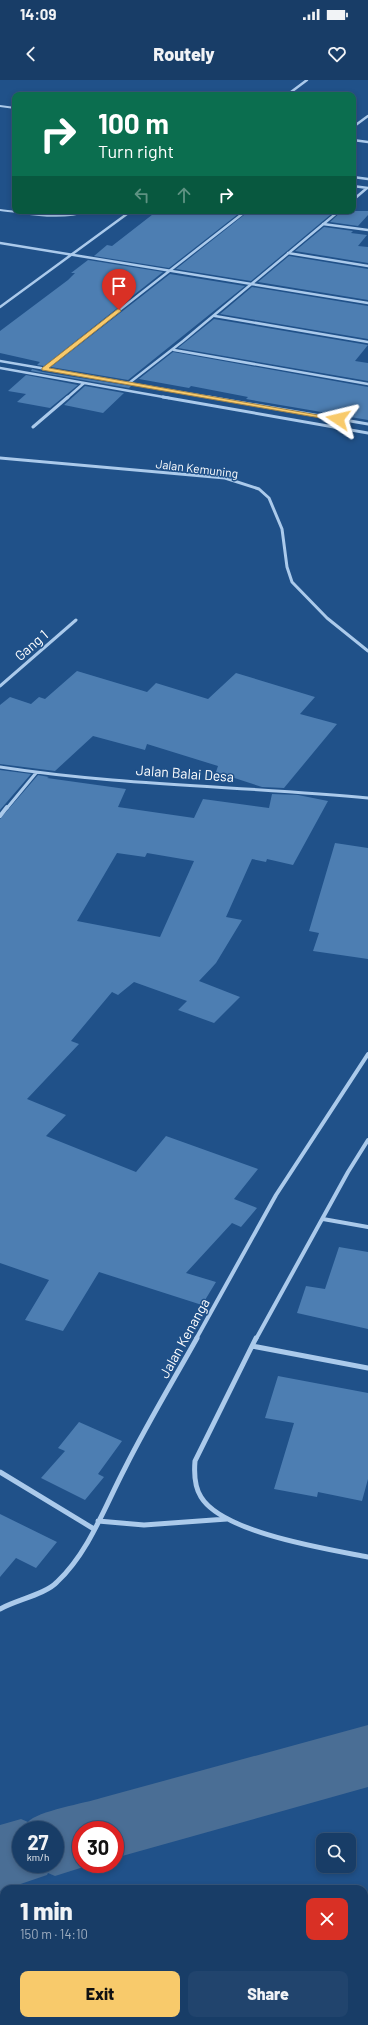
<!DOCTYPE html>
<meta charset="utf-8">
<style>
:root{--surface:#183d67;--page:#21446d;--text:#f1f3f6;--muted:#9faec0;--line:#36567b;--accent:#f8ca6b}
body{margin:0;font-family:Barlow,sans-serif;background:var(--page);color:var(--text);height:100vh;display:flex;flex-direction:column;font-size:15px;white-space:nowrap}
*{box-sizing:border-box;margin:0}
p{font-size:13px;color:var(--muted)}
.icon{flex:none;width:22px;height:22px;fill:none;stroke:currentColor;stroke-width:2;stroke-linecap:round;stroke-linejoin:round}
.map{position:relative;flex:1;overflow:hidden}
.panel{position:absolute;left:0px;top:1805px;width:368px;height:140px;display:flex;flex-direction:column;background:var(--surface);border-radius:12px 12px 0 0;box-shadow:0 2px 6px #0003,0 0 0 1px var(--line)}
.panel>*{flex:none}
.top-card{position:absolute;left:12px;top:12px;width:344px;height:122px;border-radius:8px;box-shadow:0 2px 6px #0003,0 0 0 1px var(--line);background:#0b6e4f;color:#fff;overflow:hidden}
.buttons{position:absolute;left:316px;top:1753px;display:grid;gap:8px}
.buttons a{display:grid;place-items:center;width:40px;height:40px;border-radius:8px;background:var(--surface);box-shadow:0 2px 6px #0003,0 0 0 1px var(--line);font-size:20px}
.speed{position:absolute;left:12px;top:1741px;display:flex;gap:8px;font-size:20px;font-weight:700;text-align:center}
.speed>*{display:grid;place-content:center;width:52px;height:52px;border-radius:50%;background:var(--surface);box-shadow:0 2px 6px #0003,0 0 0 1px var(--line);line-height:1}
.speed small{font-size:10px;font-weight:400}
.speed .limit{border:6px solid #d22;background:#fff;color:#111}
.pin{position:absolute;display:grid;place-items:center;width:34px;height:34px;color:#fff;margin:-41px -17px;border-radius:50% 50% 50% 0;rotate:-45deg;box-shadow:0 0 4px #0007}
.pin .icon{rotate:45deg}
.me{position:absolute;width:44px;margin:-22px;rotate:280deg;stroke-linejoin:round;filter:drop-shadow(0 0 3px #0008)}
.turn{display:flex;align-items:center;gap:14px;height:84px;padding:0 20px;font-size:18px}
.turn .icon{width:52px;height:52px;stroke-width:2.5}
.turn b{display:block;font-size:28px;line-height:34px}
.lanes{display:flex;align-items:center;height:38px;padding:0 20px;background:#0003;justify-content:center;gap:20px;direction:ltr}
.lanes .off{opacity:.35}
.round{display:grid;place-items:center;flex:none;width:42px;height:42px;border-radius:8px;background:var(--page)}
.summary{display:flex;align-items:center;justify-content:space-between;height:68px;padding:0 20px}
h1{font-size:24px;font-weight:800;line-height:30px}
.button{display:flex;gap:8px;margin-top:auto;padding:8px 20px}
.button a{flex:1;height:46px;border-radius:8px;background:var(--accent);color:#111;font-size:16px;font-weight:800;line-height:46px;text-align:center}
.button a+a{background:var(--page);color:var(--text)}
.status{display:flex;justify-content:space-between;align-items:center;height:28px;padding:0 20px;background:var(--surface);direction:ltr}
.status svg{height:11px;fill:currentColor}
header{display:flex;justify-content:space-between;align-items:center;height:52px;padding:0 20px;background:var(--surface);font-size:18px;font-weight:800}
.map>svg:first-child{display:block}
</style>
<div class="status"><b>14:09</b><svg viewBox="0 0 49 12"><path d="M0 12V9h3v3zM5 12V6h3v6zM10 12V3h3v9zM15 12V0h3v12zM26 1h20v11H26zM47 4h2v5h-2z"/></svg></div>
<header><svg class="icon" aria-label="back" viewBox="0 0 24 24"><path d="M15 5l-7 7 7 7"/></svg>Routely<svg class="icon" aria-label="heart" viewBox="0 0 24 24"><path d="M12 20l-8-8c-3-5 5-10 8-4 3-6 11-1 8 4z"/></svg></header>
<div class="map">
<svg width="368" height="1945" viewBox="0 0 368 1945">
<rect width="100%" height="100%" fill="#205189"/>
<g fill="none" stroke-linecap="round" stroke-linejoin="round">
<path fill="#4a6e95" fill-rule="evenodd" d="M368,1645V1707L115,1778V1750H81V1784H93L55,1796L48,1793L47,1795L0,1811V1745L21,1739L28,1742C37,1731 86,1723 101,1718ZM21,1750H55V1784H21Z"/>
</g>
<path fill="#4d7eb2" fill-rule="evenodd" d="M157,131H242L169,188L94,176L107,165L112,166Z
M249,131H335L251,201L176,189Z
M342,131H368V135L358,146L330,142Z
M324,147L353,151L351,153L367,155L358,166L368,167V183L295,171Z
M289,176L368,189V220L258,202Z
M88,180L163,192L44,286L37,285L40,282L0,273V251L68,200L75,193H71Z
M170,194L245,206L128,300L51,287Z
M252,207L368,226V259L220,234Z
M214,239L368,265L355,281L368,283V301L178,268Z
M173,272L368,307V340L246,319L248,317L191,306L189,308L139,299L135,302Z
M32,289L43,292L131,306L129,308L31,291Z
M26,295L78,305L50,328L17,322L26,314L8,311Z
M85,306L124,313L103,333L64,325Z
M77,591L147,612L156,603L208,619L236,593L315,617L300,634L337,644L284,708L262,707L216,692L218,686L147,664L145,670L93,656L55,691L0,684V625L10,617L31,624L39,617L45,619Z
M0,690L31,694L0,730Z
M38,695L49,697L47,698L126,709L118,727L194,738L203,719L269,728L272,714L298,715L328,721L293,785L267,779L266,782L252,779L226,837L242,840L216,883L199,901L240,917L214,943L178,930L187,921L134,902L118,915L112,912L71,961L79,964L27,1019L66,1035L46,1056L136,1092L166,1056L258,1089L234,1119L257,1128L241,1147L232,1143L186,1193L216,1202L202,1225L99,1192L63,1251L25,1240L49,1200L0,1183V739ZM117,773L145,777L147,773L194,781L160,857L77,841Z
M335,763L368,768V879L313,871L319,853L309,851Z
M339,1167L368,1172V1249L297,1233L306,1206L325,1209Z
M278,1296L368,1313V1399L362,1421L318,1412L317,1417L274,1409L294,1343L265,1338Z
M79,1342L122,1361L98,1394L104,1397L85,1420L41,1398L65,1371L58,1368Z
M0,1434L57,1462L36,1488L16,1478L0,1497Z"/>
<g fill="none" stroke-linecap="round" stroke-linejoin="round">
<path stroke="#abcaeb" stroke-width="2" d="M0,26L15,28
M0,130C29,133 59,141 88,131"/>
<path stroke="#abcaeb" stroke-width="2.5" d="M287,15L307,0
M353,47L368,36
M353,60L368,62
M353,97L368,99
M353,106L368,108
M353,120L367,108
M323,144L368,150
M0,163L368,223
M288,173L368,186
M0,227L131,131
M215,236L368,262
M174,270L368,304
M0,281L215,318
M0,288L169,318
M44,289L246,131
M129,303L183,261L339,131
M67,318L84,303"/>
<path stroke="#abcaeb" stroke-width="3" d="M163,317L368,353
M209,317L368,344
M33,347L68,317
M0,378L225,398L259,409L269,418L282,449L287,487L292,502L327,538L368,571
M0,606L76,540
M0,687C122,706 246,706 368,718
M7,728L36,693"/>
<path stroke="#abcaeb" stroke-width="4" d="M0,736L7,727
M323,1139L368,1147
M196,1259L276,1115L368,974
M256,1259L348,1092L368,1060"/>
<path stroke="#abcaeb" stroke-width="5" d="M256,1258L252,1266L368,1288
M252,1266L195,1381C194,1393 194,1406 201,1417C223,1453 327,1469 368,1477
M0,1392L94,1449
M98,1441L144,1445L227,1439
M0,1529C16,1520 46,1514 57,1502C89,1472 105,1426 125,1388C147,1344 173,1301 197,1258
M364,1866L368,1865
M364,1919L368,1921
M138,1945L148,1941"/>
</g>
<path fill="#f8ca6b" stroke="#a18346" d="M119,228L121,231L49,288L341,339L338,341L42,290V288Z"/>
<g text-anchor="middle" dominant-baseline="central" stroke-width="3" stroke-linejoin="round" paint-order="stroke">
<g font-size="12" fill="#fff" stroke="#205189">
<text transform="translate(197 388) rotate(7)">Jalan Kemuning</text>
</g>
<g font-size="14" fill="#fff" stroke="#205189">
<text transform="translate(31 565) rotate(-41)">Gang 1</text>
<text transform="translate(185 693) rotate(4)">Jalan Balai Desa</text>
<text transform="translate(184 1258) rotate(-61)">Jalan Kenanga</text>
</g>
</g>
</svg>
<div class="buttons">
<a><svg class="icon" aria-label="search" viewBox="0 0 24 24"><circle cx="10" cy="10" r="6"/><path d="M15 15l6 6"/></svg></a>
</div>
<div class="speed"><div>27<small>km/h</small></div><div class="limit">30</div></div>
<div class="pin" style="left:119px;top:230px;background:#d93025"><svg class="icon" aria-label="arrive" viewBox="0 0 24 24"><path d="M6 21V4h12l-3 4 3 4H6"/></svg></div>
<svg class="me" style="left:338px;top:339px" viewBox="-20 -20 40 40"><path d="M0-17L14 15 0 8-14 15z" fill="#f8ca6b" stroke="#fff" stroke-width="4"/></svg>
<div class="top-card">
<div class="turn"><svg class="icon" aria-label="right" viewBox="0 0 24 24"><path d="M7 20v-9h11M14 6l5 5-5 5"/></svg><div><b>100 m</b>Turn right</div></div>
<div class="lanes"><svg class="icon off" aria-label="left" viewBox="0 0 24 24"><path d="M17 20v-9H6M10 6l-5 5 5 5"/></svg><svg class="icon off" aria-label="ahead" viewBox="0 0 24 24"><path d="M12 20V5M6 11l6-6 6 6"/></svg><svg class="icon" aria-label="right" viewBox="0 0 24 24"><path d="M7 20v-9h11M14 6l5 5-5 5"/></svg></div>
</div>
<section class="panel">
<div class="summary"><div><h1>1 min</h1><p>150 m · 14:10</p></div><a class="round" style="background:#d93025;color:#fff"><svg class="icon" aria-label="close" viewBox="0 0 24 24"><path d="M6 6l12 12M18 6L6 18"/></svg></a></div>
<div class="button"><a>Exit</a><a>Share</a></div>
</section>
</div>
